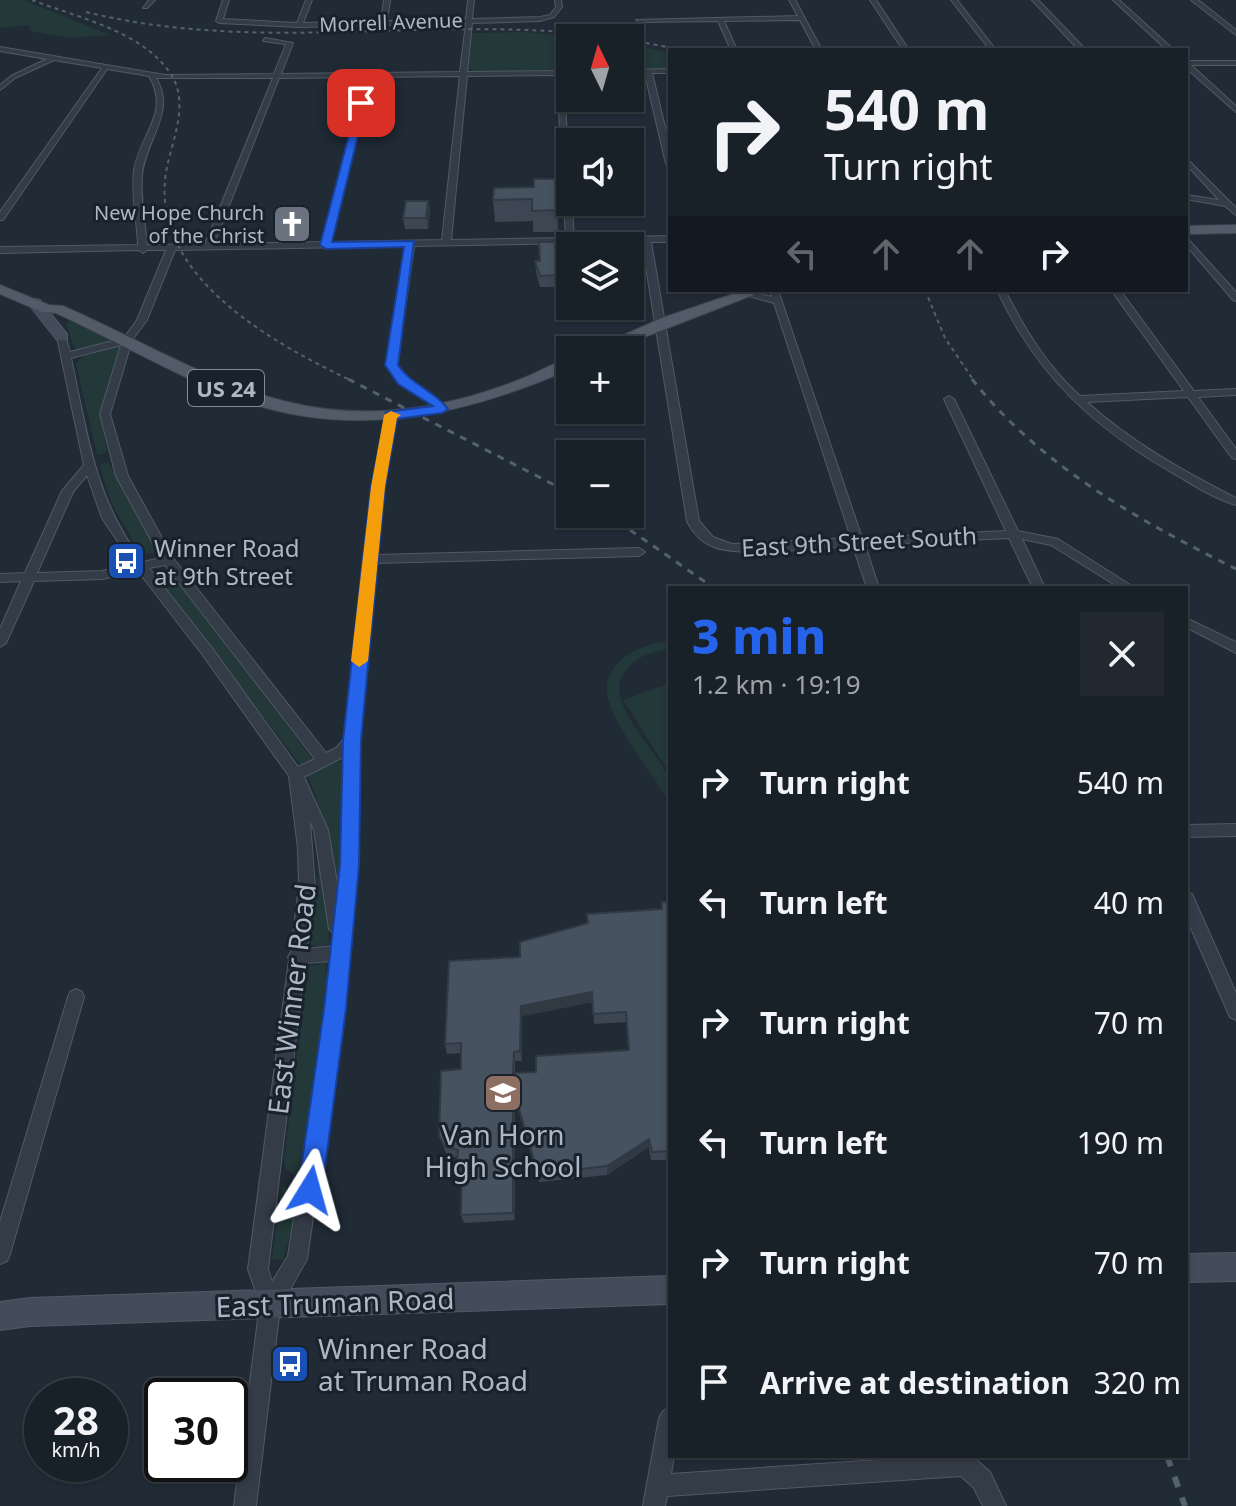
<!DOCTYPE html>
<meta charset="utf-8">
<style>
:root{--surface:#182028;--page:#212830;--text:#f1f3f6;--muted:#9fa3a8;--line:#363e45;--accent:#2563eb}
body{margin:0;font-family:"Noto Sans",sans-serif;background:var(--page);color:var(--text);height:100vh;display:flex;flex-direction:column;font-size:30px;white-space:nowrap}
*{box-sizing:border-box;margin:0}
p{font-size:26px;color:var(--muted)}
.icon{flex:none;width:44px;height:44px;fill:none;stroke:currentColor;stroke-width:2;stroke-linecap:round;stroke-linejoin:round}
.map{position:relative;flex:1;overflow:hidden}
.side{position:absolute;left:668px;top:586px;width:520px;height:872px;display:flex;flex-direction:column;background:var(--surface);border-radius:0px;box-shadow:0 2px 6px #0004,0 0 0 2px var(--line)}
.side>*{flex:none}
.banner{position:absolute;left:668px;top:48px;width:520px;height:244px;border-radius:0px;box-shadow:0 2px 6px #0004,0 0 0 2px var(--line);background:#182028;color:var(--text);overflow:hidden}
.needle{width:52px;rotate:355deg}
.buttons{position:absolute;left:556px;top:24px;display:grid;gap:16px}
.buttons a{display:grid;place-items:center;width:88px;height:88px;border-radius:0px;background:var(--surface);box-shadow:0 2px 6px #0004,0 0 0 2px var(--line);font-size:40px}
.speed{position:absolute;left:24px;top:1378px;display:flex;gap:16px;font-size:40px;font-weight:700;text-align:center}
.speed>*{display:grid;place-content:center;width:104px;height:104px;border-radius:50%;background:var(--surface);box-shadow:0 2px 6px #0004,0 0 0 2px var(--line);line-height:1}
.speed small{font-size:20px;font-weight:400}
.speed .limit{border:4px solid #111;border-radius:12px;background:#fff;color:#111}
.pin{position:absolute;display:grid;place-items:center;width:68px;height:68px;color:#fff;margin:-34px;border-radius:16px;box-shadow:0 4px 12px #0006}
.me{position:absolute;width:88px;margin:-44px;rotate:8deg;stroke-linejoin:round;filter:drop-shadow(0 0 6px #0008)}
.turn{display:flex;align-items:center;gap:28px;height:168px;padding:0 24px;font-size:36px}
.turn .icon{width:104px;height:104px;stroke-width:2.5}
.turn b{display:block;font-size:56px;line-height:68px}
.lanes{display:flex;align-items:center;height:76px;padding:0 24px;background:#0003;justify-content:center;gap:40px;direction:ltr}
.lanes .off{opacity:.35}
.round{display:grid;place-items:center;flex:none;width:84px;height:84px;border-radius:0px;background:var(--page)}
.head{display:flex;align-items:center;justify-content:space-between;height:136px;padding:0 24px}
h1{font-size:48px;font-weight:800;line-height:60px;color:var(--accent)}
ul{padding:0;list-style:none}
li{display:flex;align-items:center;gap:24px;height:120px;padding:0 24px}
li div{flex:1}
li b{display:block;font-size:30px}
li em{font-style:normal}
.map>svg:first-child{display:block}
</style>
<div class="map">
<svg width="1236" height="1506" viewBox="0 0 1236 1506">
<rect width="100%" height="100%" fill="#202b36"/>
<path fill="#233838" d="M0,0H24L110,35L68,38L31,31L29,25L0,28Z
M527,32L589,38H570V70L475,72L468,68L472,33Z
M630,44L670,53V69L630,70Z
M69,321L109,339V341L75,350L66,323Z
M112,347H121C106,393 97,402 107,451L101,455L97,454L76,364L82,357Z
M108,462L154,546V553L140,554L111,502L100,467L102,463Z
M168,576L175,578L314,761L302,767L168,592L163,580Z
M670,641V649C653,651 637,656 626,670C600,702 658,749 669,779C672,785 670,796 670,803C655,778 616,727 609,702C597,663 639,644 670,641Z
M670,683V774L623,700Z
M334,761L343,762C352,802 343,873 338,914C335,866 327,821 308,777Z
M316,839L327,901L329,944L316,947L311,945L318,877Z
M326,962L327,995L306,1173L304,1178L286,1170L284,1159L308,967Z
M282,1186L299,1192L300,1197L283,1260L272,1259Z"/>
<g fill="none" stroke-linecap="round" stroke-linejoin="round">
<g stroke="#515a65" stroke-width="2">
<path id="street" d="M149,0H155L147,8H143Z
M223,0H229L223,19L297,23L306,0H312L303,23L381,21L384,0H390L387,21L466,19L468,0H474L472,19L540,17L550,15L556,7L555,0H561L562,7L554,17L540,21L472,23L467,72L570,71V75H563L574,238L670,236V242H651L699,521L713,537L732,544L851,538L774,303L742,294L747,291L772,297L770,290H778L862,538L1006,531L944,399L949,396L954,399L1018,531L1058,539L1135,588H1120L1051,545L1022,539L1045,588H1033L1009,538L865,545L879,588H867L853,546C820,547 742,558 714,547C701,542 693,533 687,521L642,242L414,246L397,365L405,377L446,407V411L442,412L398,381L387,365L405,246L175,250L147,320L132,340L110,414L128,476L173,558L326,753L336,748L345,738L363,559L372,487L387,413H395L396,415L384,487L376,555L639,548L645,552L639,556L375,563L359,740L358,865L343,1009L307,1259L280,1307L256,1506H234L260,1304L248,1269L289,960L288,957L291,952L299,886L298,848L289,776L202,654L138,571L102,579L34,581L6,643L0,647V629L21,581L0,582V574L25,573L62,491L84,465L57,337L65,335L70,352L124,338L137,320L166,250H147L143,253L139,250L0,253V247L138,245C137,220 131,195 134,170C140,134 171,113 149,76L107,69L3,220H0V212L102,68L54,60L15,78L0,90V85L11,76L47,59L0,51V47L165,75L274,74L286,44L263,41L265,38L293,43L281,74L460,72L466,23L299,27L219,23L216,21ZM557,75L566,238L451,240L467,76ZM460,76L442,240L331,242L371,77ZM364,77L322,242L214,244L279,78ZM156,78H273L205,244L147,245C145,222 140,198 142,175C145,140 177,112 156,78ZM121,345L100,414L116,476L161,558L143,562C95,501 87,432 71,358ZM87,475L102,518L133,564L102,571L37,573L73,492ZM165,565L315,759L298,767L212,648L149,568ZM345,756L342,865L339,894L328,830L304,777ZM310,821L314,830L329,929L335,935L333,946L307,949L315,886ZM332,961L327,1009L288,1256L272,1282L268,1269L305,963Z
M789,0H795L822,50H816L800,20L724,21L737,50H731L718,21L639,22L636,20L798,16Z
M870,0H876L909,50H903Z
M951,0H957L996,50H990Z
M1032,0H1038L1086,50H1079Z
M1113,0H1119L1174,50H1167Z
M1191,0H1198L1236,30V35Z
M1186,61H1236V65H1191L1236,106V112L1186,68Z
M670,69V73H652L670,148V166L666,164L645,74H630V70Z
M1186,158L1236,208V215L1225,206L1186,199V195L1219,200L1186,164Z
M1186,237L1236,292V301L1233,300L1186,245Z
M997,290H1005C1025,330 1047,366 1080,396L1184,391L1111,290H1120L1194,391L1236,389V395L1198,397L1236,449V459L1232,458L1188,397L1087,402C1131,442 1183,471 1236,498V505C1215,499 1195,486 1176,475C1094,428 1037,376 997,290Z
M1186,618L1236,642V653L1186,627Z
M1236,824V836L1186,837V825Z
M1186,892L1192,894L1236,993V1020L1230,1017L1186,917Z
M76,989L82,992L84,997L10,1254L7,1261L0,1264V1222L68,997L70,992Z
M670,1407V1456H674L671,1474L938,1456L973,1457L990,1472L1006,1506H983L974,1488L961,1476L667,1496L665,1506H643L659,1418L663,1411Z"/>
</g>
<g stroke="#515a65" stroke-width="2">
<path id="secondary" d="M35,299L40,300L67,334V340H57L30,306L28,303Z
M1236,1253V1281L1186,1282V1254Z
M670,1276V1304L30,1326L0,1330V1302L30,1298Z"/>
</g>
<g stroke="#3d4550" stroke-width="2">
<path id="primary" d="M1236,225V233L1186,234V226Z
M0,285L49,305L63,306C203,368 293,440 456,400C481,394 507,385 531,375C544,369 556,362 570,358V369C462,417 346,441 233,397C172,374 115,340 56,313L42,312L0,294Z
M745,290H766L611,350H590L662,318Z"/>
</g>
<use href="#street" fill="#343c47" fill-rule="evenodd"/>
<use href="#secondary" fill="#424c5a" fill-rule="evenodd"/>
<use href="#primary" fill="#525b67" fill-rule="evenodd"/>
<path stroke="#56616e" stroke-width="2" stroke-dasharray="4 4" stroke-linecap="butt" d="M32,0C76,17 142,31 170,73C190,101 173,138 167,167C145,274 273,343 352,381
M86,12C264,56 439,12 619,38
M630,40L683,50
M925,290L945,338L974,381"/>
<path stroke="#56616e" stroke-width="3" stroke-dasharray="7 7" stroke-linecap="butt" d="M348,379L570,493
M972,379C1040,466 1140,521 1236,569
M607,514L714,588"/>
<path stroke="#56616e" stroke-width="6" stroke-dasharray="11 11" stroke-linecap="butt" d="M1167,1456L1185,1506"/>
</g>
<path fill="#3c4753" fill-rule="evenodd" d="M556,179L558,232H533V221L495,222L493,200Z
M428,201L430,211L428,229H405L403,218Z
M296,207L299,218L294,234H283L280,224Z
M559,242L560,287H540L536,272L535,261H540Z
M670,902V1017H668L670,1040V1160H651L649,1147L607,1175L539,1182L515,1098V1220L464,1223L461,1215L462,1172H460L457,1164L458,1158L447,1155L439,1136L461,1069V1053L447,1054L445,1044L520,957L661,909ZM593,1002L594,1024L626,1022L628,1050L536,1072L515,1073V1061H522V1016Z"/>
<path fill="#313943" d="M428,201L430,211L428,229L426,218Z
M296,207L299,218L294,234L292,223Z
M592,992L593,1002L522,1016V1061L520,1051L521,1006Z
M513,1089L515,1098V1220L513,1213Z
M649,1139V1147L607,1175V1166Z"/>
<path fill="#465260" stroke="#313943" stroke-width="2" fill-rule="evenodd" d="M534,179H556L557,210L532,211V199L493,200L494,188L534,187Z
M406,201H428L426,218H403Z
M296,207L292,223L280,224L285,208Z
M539,242H559L560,275L540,276L535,261H540Z
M662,902H670V1007H667L670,1040V1151L652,1152L649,1139L607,1166L538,1174L513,1089V1213L461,1215L462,1164H457L458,1150L444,1146L439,1136L441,1071L461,1069V1043L445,1044L449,961L520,957V942L588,923L587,914L662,909ZM592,992L593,1014L626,1012L629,1050L536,1056V1072L513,1073L514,1052L520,1051L521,1006Z"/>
<path fill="#2563eb" stroke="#184099" stroke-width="2" d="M358,101L366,103L332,242L414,241L398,365C411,385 434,390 448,409L442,413L397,419L385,487L361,740L359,865L346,1009L322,1190L318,1199L310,1202L301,1199L298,1190L324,1009L340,865L343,740L371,487L386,412L433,406L398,384L385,365L404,247L326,249L320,245Z"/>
<path fill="#f59e0b" d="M391,411L401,415L397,418L385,487L368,661L359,667L351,661L371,487L384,415Z"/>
<defs>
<g id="church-square" transform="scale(2)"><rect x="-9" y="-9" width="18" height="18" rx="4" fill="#6b7280" stroke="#19212b"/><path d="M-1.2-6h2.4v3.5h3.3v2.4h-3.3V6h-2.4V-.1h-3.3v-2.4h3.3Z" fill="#fff"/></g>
<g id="bus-square" transform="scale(2)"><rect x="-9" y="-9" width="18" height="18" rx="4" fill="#1a4fb4" stroke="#19212b"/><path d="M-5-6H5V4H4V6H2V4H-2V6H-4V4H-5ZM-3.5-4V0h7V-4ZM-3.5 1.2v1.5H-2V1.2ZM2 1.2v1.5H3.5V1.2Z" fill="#fff"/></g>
<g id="school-square" transform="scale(2)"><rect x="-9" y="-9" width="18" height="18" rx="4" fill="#8d6e63" stroke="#19212b"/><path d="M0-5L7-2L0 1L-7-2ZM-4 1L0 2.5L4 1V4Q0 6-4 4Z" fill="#fff"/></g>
</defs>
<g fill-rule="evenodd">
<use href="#church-square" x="292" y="224"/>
<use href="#bus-square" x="126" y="561"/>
<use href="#school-square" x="503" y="1093"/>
<use href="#bus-square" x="290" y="1364"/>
</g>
<g text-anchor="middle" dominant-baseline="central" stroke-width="6" stroke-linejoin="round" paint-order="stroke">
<g font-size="20" fill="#aeb7c4" stroke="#19212b">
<text transform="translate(391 22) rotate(-2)">Morrell Avenue</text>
</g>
<g font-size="20" fill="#aeb7c4" stroke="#19212b" text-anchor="end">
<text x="264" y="212">New Hope Church<tspan x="264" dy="23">of the Christ</tspan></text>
</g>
<rect fill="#19212b" stroke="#818a96" stroke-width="2" x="188" y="370" width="76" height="36" rx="6"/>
<g font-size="22" font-weight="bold" fill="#aeb7c4">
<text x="226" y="388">US 24</text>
</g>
<g font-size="24" fill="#aeb7c4" stroke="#19212b">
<text transform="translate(859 541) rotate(-3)">East 9th Street South</text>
</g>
<g font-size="24" fill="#aeb7c4" stroke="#19212b" text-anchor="start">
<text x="154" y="547">Winner Road<tspan x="154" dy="28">at 9th Street</tspan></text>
</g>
<g font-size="28" fill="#aeb7c4" stroke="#19212b">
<text transform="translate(291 999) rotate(-83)">East Winner Road</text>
<text transform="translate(335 1302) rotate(-2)">East Truman Road</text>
</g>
<g font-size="28" fill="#aeb7c4" stroke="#19212b">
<text x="503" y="1134">Van Horn<tspan x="503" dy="32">High School</tspan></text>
<text x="318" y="1348" text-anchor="start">Winner Road<tspan x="318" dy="32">at Truman Road</tspan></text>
</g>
</g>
</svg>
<div class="buttons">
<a><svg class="needle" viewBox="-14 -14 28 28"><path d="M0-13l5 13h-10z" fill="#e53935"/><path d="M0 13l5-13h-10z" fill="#9fa3a8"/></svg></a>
<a><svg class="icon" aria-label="sound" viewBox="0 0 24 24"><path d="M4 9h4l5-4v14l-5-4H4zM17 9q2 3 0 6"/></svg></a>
<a><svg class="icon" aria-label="layers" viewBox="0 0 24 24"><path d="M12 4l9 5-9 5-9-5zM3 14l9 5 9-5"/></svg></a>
<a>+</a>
<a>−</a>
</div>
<div class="speed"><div>28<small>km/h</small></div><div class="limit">30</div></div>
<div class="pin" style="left:361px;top:103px;background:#d93025"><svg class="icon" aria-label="arrive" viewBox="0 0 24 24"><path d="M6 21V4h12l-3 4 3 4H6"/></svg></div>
<svg class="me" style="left:310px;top:1190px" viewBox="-20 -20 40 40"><path d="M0-17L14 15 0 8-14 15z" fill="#2563eb" stroke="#fff" stroke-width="4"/></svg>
<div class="banner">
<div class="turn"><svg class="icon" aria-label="right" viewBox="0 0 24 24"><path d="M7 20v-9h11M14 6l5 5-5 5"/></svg><div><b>540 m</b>Turn right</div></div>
<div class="lanes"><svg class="icon off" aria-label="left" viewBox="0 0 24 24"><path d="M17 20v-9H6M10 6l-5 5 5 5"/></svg><svg class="icon off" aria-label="ahead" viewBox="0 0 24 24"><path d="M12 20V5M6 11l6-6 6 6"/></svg><svg class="icon off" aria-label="ahead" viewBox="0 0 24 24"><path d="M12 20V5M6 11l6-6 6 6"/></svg><svg class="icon" aria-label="right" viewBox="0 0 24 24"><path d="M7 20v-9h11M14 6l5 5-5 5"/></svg></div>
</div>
<section class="side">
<div class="head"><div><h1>3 min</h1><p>1.2 km · 19:19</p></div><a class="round"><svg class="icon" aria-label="close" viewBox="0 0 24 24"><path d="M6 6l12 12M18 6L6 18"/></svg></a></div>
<ul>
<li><svg class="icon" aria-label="right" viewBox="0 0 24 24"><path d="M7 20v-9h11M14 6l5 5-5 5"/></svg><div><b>Turn right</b></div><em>540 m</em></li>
<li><svg class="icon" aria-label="left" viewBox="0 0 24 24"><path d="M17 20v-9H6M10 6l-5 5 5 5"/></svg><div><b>Turn left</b></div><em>40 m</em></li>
<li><svg class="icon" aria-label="right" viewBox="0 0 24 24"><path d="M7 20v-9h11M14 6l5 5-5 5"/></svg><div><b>Turn right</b></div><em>70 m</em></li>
<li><svg class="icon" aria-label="left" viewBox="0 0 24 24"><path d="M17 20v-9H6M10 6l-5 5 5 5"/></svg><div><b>Turn left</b></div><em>190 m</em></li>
<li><svg class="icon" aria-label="right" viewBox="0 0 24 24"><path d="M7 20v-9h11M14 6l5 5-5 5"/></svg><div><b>Turn right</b></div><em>70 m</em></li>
<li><svg class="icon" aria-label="arrive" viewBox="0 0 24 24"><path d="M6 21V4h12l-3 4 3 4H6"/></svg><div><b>Arrive at destination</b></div><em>320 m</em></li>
</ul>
</section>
</div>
